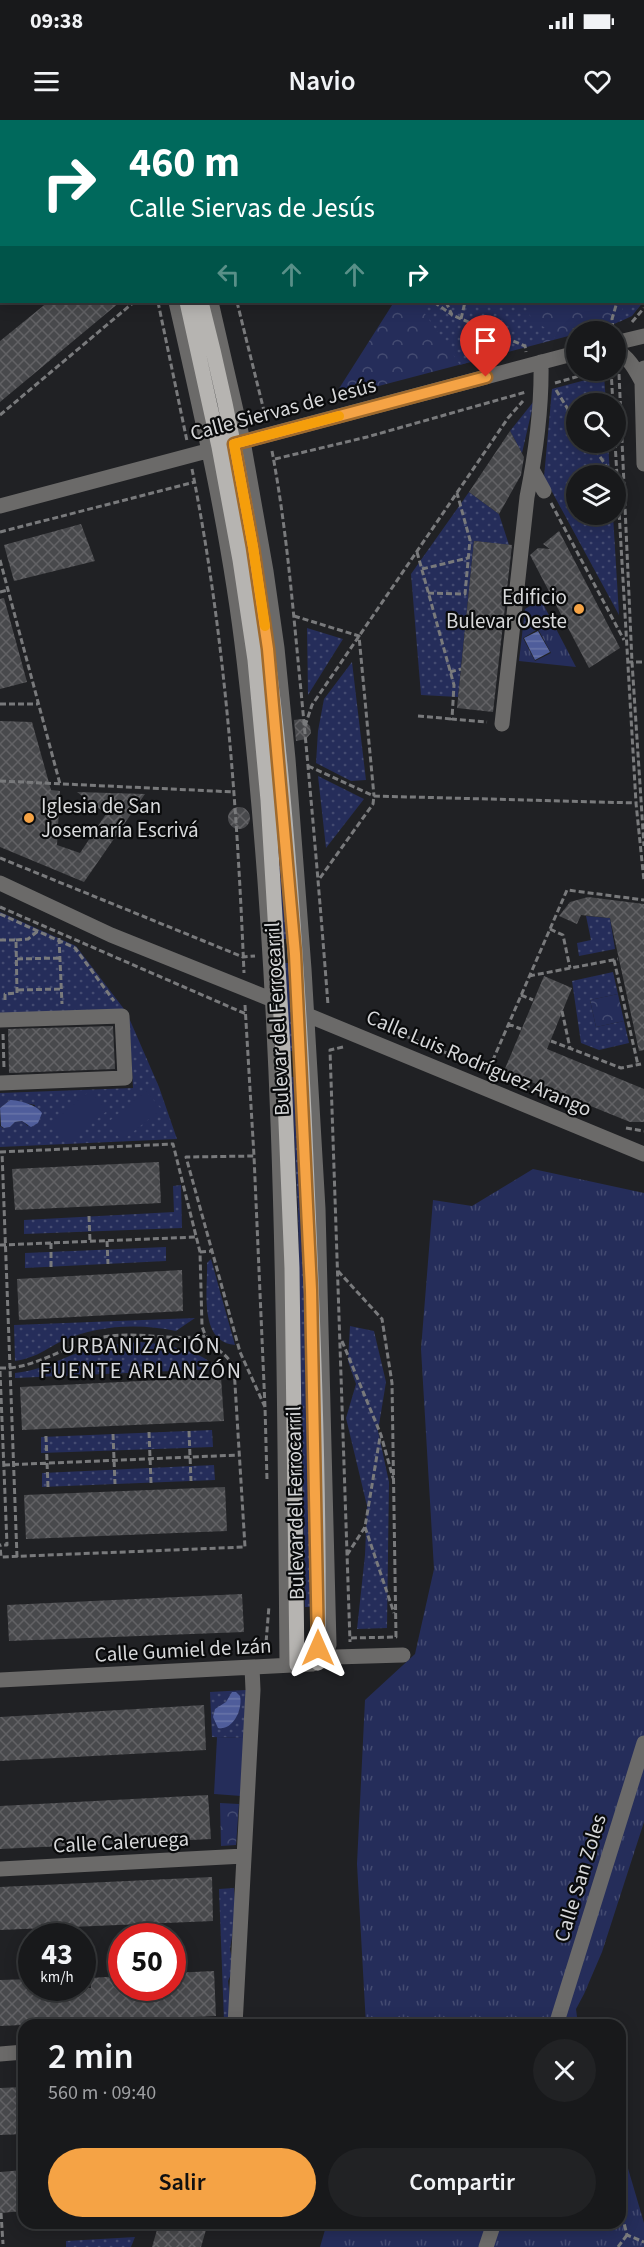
<!DOCTYPE html>
<html lang="es">
<meta charset="utf-8">
<style>
:root{--surface:#18191b;--page:#212224;--text:#f1f3f6;--muted:#9fa0a3;--line:#36383a;--accent:#f5a345}
body{margin:0;font-family:"Source Sans 3",sans-serif;background:var(--page);color:var(--text);height:100vh;display:flex;flex-direction:column;font-size:22px;white-space:nowrap}
*{box-sizing:border-box;margin:0}
p{font-size:20px;color:var(--muted)}
.icon{flex:none;width:33px;height:33px;fill:none;stroke:currentColor;stroke-width:2;stroke-linecap:round;stroke-linejoin:round}
.map{position:relative;flex:1;overflow:hidden}
.side{position:absolute;left:18px;top:1899px;width:608px;height:210px;display:flex;flex-direction:column;background:var(--surface);border-radius:18px;box-shadow:0 3px 15px #0003,0 0 0 2px var(--line)}
.side>*{flex:none}
.hud{position:absolute;left:0px;top:0px;width:645px;height:183px;box-shadow:0 3px 15px #0003,0 0 0 2px var(--line);background:#00695c;color:#fff;overflow:hidden}
.fabs{position:absolute;left:566px;top:201px;display:grid;gap:12px}
.fabs a{display:grid;place-items:center;width:60px;height:60px;border-radius:50%;background:var(--surface);box-shadow:0 3px 15px #0003,0 0 0 2px var(--line);font-size:30px}
.speed{position:absolute;left:18px;top:1803px;display:flex;gap:12px;font-size:30px;font-weight:700;text-align:center}
.speed>*{display:grid;place-content:center;width:78px;height:78px;border-radius:50%;background:var(--surface);box-shadow:0 3px 15px #0003,0 0 0 2px var(--line);line-height:1}
.speed small{font-size:15px;font-weight:400}
.speed .limit{border:9px solid #d22;background:#fff;color:#111}
.pin{position:absolute;display:grid;place-items:center;width:51px;height:51px;color:#fff;margin:-62px -26px;border-radius:50% 50% 50% 0;rotate:-45deg;box-shadow:0 0 6px #0007}
.pin .icon{rotate:45deg}
.me{position:absolute;width:66px;margin:-33px;rotate:0deg;stroke-linejoin:round;filter:drop-shadow(0 0 4px #0008)}
.turn{display:flex;align-items:center;gap:21px;height:126px;padding:0 30px;font-size:27px}
.turn .icon{width:78px;height:78px;stroke-width:2.5}
.turn b{display:block;font-size:42px;line-height:51px}
.lanes{display:flex;align-items:center;height:57px;padding:0 30px;background:#0003;justify-content:center;gap:30px;direction:ltr}
.lanes .off{opacity:.35}
.round{display:grid;place-items:center;flex:none;width:63px;height:63px;border-radius:32px;background:var(--page)}
.overview{display:flex;align-items:center;justify-content:space-between;height:102px;padding:0 30px}
h1{font-size:36px;font-weight:600;line-height:45px}
.button{display:flex;gap:12px;margin-top:auto;padding:12px 30px}
.button a{flex:1;height:69px;border-radius:36px;background:var(--accent);color:#111;font-size:24px;font-weight:600;line-height:69px;text-align:center}
.button a+a{background:var(--page);color:var(--text)}
.status{display:flex;justify-content:space-between;align-items:center;height:42px;padding:0 30px;background:var(--surface);direction:ltr}
.status svg{height:16px;fill:currentColor}
header{display:flex;justify-content:space-between;align-items:center;height:78px;padding:0 30px;background:var(--surface);font-size:27px;font-weight:600}
.map>svg:first-child{display:block}
</style>
<div class="status"><b>09:38</b><svg viewBox="0 0 49 12"><path d="M0 12V9h3v3zM5 12V6h3v6zM10 12V3h3v9zM15 12V0h3v12zM26 1h20v11H26zM47 4h2v5h-2z"/></svg></div>
<header><svg class="icon" aria-label="menu" viewBox="0 0 24 24"><path d="M4 6h16M4 12h16M4 18h16"/></svg>Navio<svg class="icon" aria-label="heart" viewBox="0 0 24 24"><path d="M12 20l-8-8c-3-5 5-10 8-4 3-6 11-1 8 4z"/></svg></header>
<div class="map">
<svg width="644" height="2127" viewBox="0 0 644 2127">
<defs>
<pattern id="grass-tufts" width="24" height="20" patternUnits="userSpaceOnUse" patternTransform="scale(1.5)"><rect width="24" height="20" fill="#252d5a"/><path d="M3 7l-1-3M5 7V3M7 7l1-3M15 17l-1-3M17 17v-4M19 17l1-3" fill="none" stroke="#444b71"/></pattern>
<pattern id="forest-crowns" width="20" height="18" patternUnits="userSpaceOnUse" patternTransform="scale(1.5)"><rect width="20" height="18" fill="#252d5a"/><path d="M2 6a3 3 0 1 1 6 0M12 15a3 3 0 1 1 6 0" fill="none" stroke="#444b71"/></pattern>
<pattern id="garden-dots" width="8" height="8" patternUnits="userSpaceOnUse" patternTransform="scale(1.5)"><rect width="8" height="8" fill="#252d5a"/><path d="M2 2h.1M6 6h.1" fill="none" stroke="#444b71" stroke-width="1.8" stroke-linecap="round"/></pattern>
<pattern id="water-rules" width="6" height="5" patternUnits="userSpaceOnUse" patternTransform="scale(1.5)"><rect width="6" height="5" fill="#4f5d9b"/><path d="M0 2.5h6" fill="none" stroke="#6874a8"/></pattern>
<pattern id="building-cross-hatch" width="8" height="8" patternUnits="userSpaceOnUse" patternTransform="scale(1.5)"><rect width="8" height="8" fill="#48494c"/><path d="M0 0l8 8M0 8l8-8" fill="none" stroke="#626265"/></pattern>
</defs>
<rect width="100%" height="100%" fill="#202124"/>
<path fill="url(#grass-tufts)" fill-rule="evenodd" d="M541,480L576,547L519,541L525,489ZM538,509L551,533L535,541L523,518Z
M533,1049L644,1073V1702L602,1832L584,1874L576,1889L578,1905H366L357,1744L365,1580L415,1534L434,1449L421,1229L433,1080L472,1086Z
M620,2021L644,2103V2127H320L327,2103H620Z"/>
<path fill="url(#forest-crowns)" d="M250,0H644V181V2Z
M394,182H643C629,202 601,211 576,212V214L333,278Z
M618,874L624,901L596,907L590,880Z
M220,1683L239,1684L236,1725L221,1726Z"/>
<path fill="url(#garden-dots)" d="M250,0H460V1L253,2Z
M417,182H523L533,201L560,216L460,245Z
M624,182H643L632,196L619,202Z
M604,255L606,283L576,284V322L608,323L610,355L576,356V394L613,395L619,495L544,357L552,269Z
M534,281L522,333L510,311Z
M469,372L499,394L509,425L474,421L458,577L421,575L411,454Z
M238,379L274,641L287,819H283Z
M307,508L343,519L308,575Z
M352,542L366,660L351,661L316,643L318,611L324,579Z
M318,656L364,679L326,728Z
M0,792L76,826L124,889L0,895Z
M586,796L610,798L615,829L579,836L577,823L591,820Z
M284,843H289L293,931H289Z
M613,852L618,874L590,880L596,907L624,901L629,923L599,930L581,923L572,861Z
M129,898L159,967L177,1019L0,1027V1006L3,1008L10,1007L15,1002L22,1001L28,1006L35,985L10,980L0,988V973L133,968Z
M291,957H296L303,1083L311,1487H305L298,1090Z
M181,1065L182,1108L24,1114V1100L174,1092L173,1066Z
M166,1127V1141L25,1148V1133Z
M211,1139L235,1225C198,1221 208,1170 207,1143Z
M195,1198L176,1211C139,1203 97,1205 62,1221C42,1231 38,1237 15,1241L14,1205Z
M350,1206L374,1211L386,1262L378,1311L389,1362L387,1508L357,1509L365,1435L367,1386L346,1298L356,1264L348,1241Z
M139,1222C158,1223 207,1231 216,1249L15,1258V1253C44,1250 60,1238 87,1230C104,1225 121,1224 139,1222Z
M212,1310L213,1327L41,1333V1317Z
M214,1345L215,1360L42,1367V1353Z
M246,1570L244,1618L212,1617L210,1572Z
M234,1768L236,1794L230,1829L234,1848L228,1861L231,1889L228,1901H224L219,1769Z
M135,2117L131,2127H66V2121Z"/>
<path fill="#252d5a" d="M90,971L107,991L67,1023L51,1003Z
M146,971L161,989L122,1021L107,1003Z
M217,1617L244,1618L241,1676L214,1674Z"/>
<path fill="url(#water-rules)" d="M538,511L550,532L535,540L524,518Z
M10,980C19,980 37,985 42,993L38,1003L31,1007L22,1001L15,1002L10,1007L4,1008L1,1006L0,988Z
M232,1572H236L240,1576C243,1589 233,1611 218,1608L213,1597L215,1589L226,1582Z"/>
<path fill="url(#building-cross-hatch)" d="M48,182H120L0,282V221Z
M510,311L524,337L521,355L499,394L469,372Z
M81,404L95,441L14,461L4,425Z
M559,411L620,528L589,548L530,435L538,428L550,429L543,424Z
M474,421L512,425L493,592L457,588Z
M4,478L27,562L0,569V479Z
M302,599L310,606L311,613L306,619L296,621L294,600Z
M0,601L32,602L51,670L60,671L57,725L80,733L106,694L77,672L145,674L84,762L0,727Z
M228 698a11 11 0 1 1 22 0a11 11 0 1 1-22 0Z
M588,777L644,784V930L639,931L610,798L581,795L577,804L559,796L570,782Z
M544,856L572,868L547,929L644,969V1002H630L504,951Z
M113,906L115,949L9,953L8,909Z
M159,1042L161,1083L15,1090L12,1049Z
M182,1150L183,1191L19,1200L17,1159Z
M221,1257L224,1301L22,1310L20,1267Z
M225,1367L227,1411L26,1419L24,1375Z
M242,1474L244,1512L9,1521L7,1485Z
M204,1585L206,1630L0,1641V1597Z
M208,1675L211,1719L0,1729V1686Z
M212,1757L213,1801L0,1810V1767Z
M214,1851L216,1896L0,1906V1860L32,1859V1868H91L90,1858L122,1856V1868H172V1853Z
M24,1967V2014L0,2015V1968Z
M24,2050V2091L0,2093V2052Z
M159,2103H208L201,2127H152Z"/>
<g fill="none" stroke-linecap="round" stroke-linejoin="round">
<path stroke="#797a7c" stroke-width="3" stroke-dasharray="6 3" stroke-linecap="butt" d="M3,0L6,2
M98,0V2
M103,0V2
M186,0L187,2
M264,0L267,2
M330,0L331,2
M369,0L370,2
M460,0V2
M85,2L86,0
M283,2L284,0
M0,97L2,98
M644,125V127
M644,143V140
M158,182L187,321
M237,182L266,299
M434,182L451,194
M446,182L452,195L525,226L526,232
M461,199L465,182
M632,202L644,188
M613,209L612,199L617,182
M573,210L588,207
M611,250L613,284
M619,254L632,542L644,726
M555,263L600,250
M556,270L576,302
M0,295L134,182
M590,322L613,356
M615,322L636,683L644,761
M272,331C287,410 293,491 301,571C311,676 320,780 328,885
M275,339L367,317L526,272
M192,349C225,515 237,684 244,853
M551,383L624,520
M0,412L195,362
M417,432L454,565L452,599L487,602
M0,440L60,664
M422,449L468,438
M0,472L8,470
M428,473L465,474L470,420L457,373
M294,496L359,516L374,676
M627,542H642
M450,552L461,549
M0,584H38
M418,596L452,599
M305,606L312,585L508,298L523,281
M308,646L374,676
M0,661L235,672
M0,738L243,837L255,836
M320,758L373,684L374,676L637,683
M0,787L246,894
M0,794L75,828L114,881
M550,809L563,815L570,848
M59,818L62,884
M0,820H16L17,873L5,874V883
M16,820L28,819L38,811
M17,839L60,838
M614,840L638,945
M529,856L618,839
M18,870L61,869
M521,875L533,880
M245,885L254,1036
M562,891L570,928
M508,904L521,909
M391,910L570,984
M3,914L4,949
M551,921L621,948L641,944
M343,927L330,930L350,1522
M489,949L567,770L644,780
M626,1008L644,1011
M0,1032L173,1024L200,1132L202,1206C209,1231 225,1228 234,1248L245,1427L1,1437L0,1425
M89,1096L90,1121
M107,1121L108,1144
M51,1123V1147
M0,1125L197,1117
M200,1132L212,1131
M338,1151L382,1199L392,1263L396,1517L350,1518
M342,1221L381,1315L393,1358
M0,1248H10L2,1032
M0,1251L7,1425H0
M265,1287L254,1036L186,1037L240,1232L265,1287L267,1360
M189,1311L191,1361
M149,1312L151,1363
M113,1314L115,1364
M46,1316L48,1367
M4,1345L239,1335
M365,1407L394,1493
M347,1435L365,1407L380,1317
M17,1437L10,1248C44,1244 70,1223 103,1217C137,1211 170,1221 205,1216
M264,1530L266,1523L269,1486
M620,2087L627,2115L644,2122
M1,2093L3,2124
M618,2127L627,2115"/>
<path stroke="#6b6a69" stroke-width="15" d="M123,0V2
M159,0V2
M176,182C203,300 230,419 244,540C284,874 284,1210 287,1545
M211,182L243,321L266,451L277,528L288,639L304,849L318,1089L329,1525L324,1538L318,1543
M615,223L644,216
M615,230C629,237 635,249 642,262
M644,248L642,262L644,344
M533,351L544,371
M0,386L576,233
M502,604L527,377C536,332 542,288 541,242
M0,763L111,815L278,882
M300,892L644,1034
M0,900L122,896L125,958L0,963
M0,1560L312,1544L335,1537L403,1535
M0,1749L244,1736
M235,1905L253,1570L252,1547
M556,1905L644,1623
M0,1934L24,1932
M486,2127L494,2103"/>
<path stroke="#b6b4b1" stroke-width="15" d="M133,0L134,2
M148,0L149,2
M187,182L219,327L240,440L255,540L268,680L283,930L292,1148L297,1545
M201,182C270,447 291,719 304,993C312,1176 320,1360 318,1543"/>
</g>
<g fill="none" stroke-linecap="round" stroke-linejoin="round">
<g stroke="#9f6a2d" stroke-width="15">
<path id="route" d="M318,1528L311,1170L295,834L268,529L253,427L234,324L486,257"/>
</g>
<use href="#route" stroke="#f5a345" stroke-width="10"/>
<path stroke="#f59e0b" stroke-width="10" d="M265,506L253,427L234,324L339,296"/>
</g>
<g fill="#f5a345" stroke="#0a0b0c" stroke-width="2">
<circle cx="579" cy="489" r="6"/>
<circle cx="29" cy="698" r="6"/>
</g>
<g text-anchor="middle" dominant-baseline="central" stroke-width="4.5" stroke-linejoin="round" paint-order="stroke">
<g font-size="21" fill="#d7d8da" stroke="#0a0b0c">
<text transform="translate(283 289) rotate(-15)">Calle Siervas de Jesús</text>
<text transform="translate(277 899) rotate(-93)">Bulevar del Ferrocarril</text>
<text transform="translate(479 943) rotate(23)">Calle Luis Rodríguez Arango</text>
<text transform="translate(295 1383) rotate(-91)">Bulevar del Ferrocarril</text>
<text transform="translate(183 1530) rotate(-3)">Calle Gumiel de Izán</text>
<text transform="translate(121 1722) rotate(-3)">Calle Caleruega</text>
<text transform="translate(580 1758) rotate(-73)">Calle San Zoles</text>
</g>
<g font-size="21" fill="#d7d8da" stroke="#0a0b0c" text-anchor="end">
<text x="567" y="477">Edificio<tspan x="567" dy="24">Bulevar Oeste</tspan></text>
<text x="41" y="686" text-anchor="start">Iglesia de San<tspan x="41" dy="24">Josemaría Escrivá</tspan></text>
</g>
<g font-size="22" letter-spacing="1.5" fill="#d7d8db" stroke="#0a0b0c">
<text x="141" y="1226">URBANIZACIÓN<tspan x="141" dy="25">FUENTE ARLANZÓN</tspan></text>
</g>
</g>
</svg>
<div class="fabs">
<a><svg class="icon" aria-label="sound" viewBox="0 0 24 24"><path d="M4 9h4l5-4v14l-5-4H4zM17 9q2 3 0 6"/></svg></a>
<a><svg class="icon" aria-label="search" viewBox="0 0 24 24"><circle cx="10" cy="10" r="6"/><path d="M15 15l6 6"/></svg></a>
<a><svg class="icon" aria-label="layers" viewBox="0 0 24 24"><path d="M12 4l9 5-9 5-9-5zM3 14l9 5 9-5"/></svg></a>
</div>
<div class="speed"><div>43<small>km/h</small></div><div class="limit">50</div></div>
<div class="pin" style="left:486px;top:257px;background:#d93025"><svg class="icon" aria-label="arrive" viewBox="0 0 24 24"><path d="M6 21V4h12l-3 4 3 4H6"/></svg></div>
<svg class="me" style="left:318px;top:1528px" viewBox="-20 -20 40 40"><path d="M0-17L14 15 0 8-14 15z" fill="#f5a345" stroke="#fff" stroke-width="4"/></svg>
<div class="hud">
<div class="turn"><svg class="icon" aria-label="right" viewBox="0 0 24 24"><path d="M7 20v-9h11M14 6l5 5-5 5"/></svg><div><b>460 m</b>Calle Siervas de Jesús</div></div>
<div class="lanes"><svg class="icon off" aria-label="left" viewBox="0 0 24 24"><path d="M17 20v-9H6M10 6l-5 5 5 5"/></svg><svg class="icon off" aria-label="ahead" viewBox="0 0 24 24"><path d="M12 20V5M6 11l6-6 6 6"/></svg><svg class="icon off" aria-label="ahead" viewBox="0 0 24 24"><path d="M12 20V5M6 11l6-6 6 6"/></svg><svg class="icon" aria-label="right" viewBox="0 0 24 24"><path d="M7 20v-9h11M14 6l5 5-5 5"/></svg></div>
</div>
<section class="side">
<div class="overview"><div><h1>2 min</h1><p>560 m · 09:40</p></div><a class="round"><svg class="icon" aria-label="close" viewBox="0 0 24 24"><path d="M6 6l12 12M18 6L6 18"/></svg></a></div>
<div class="button"><a>Salir</a><a>Compartir</a></div>
</section>
</div>
